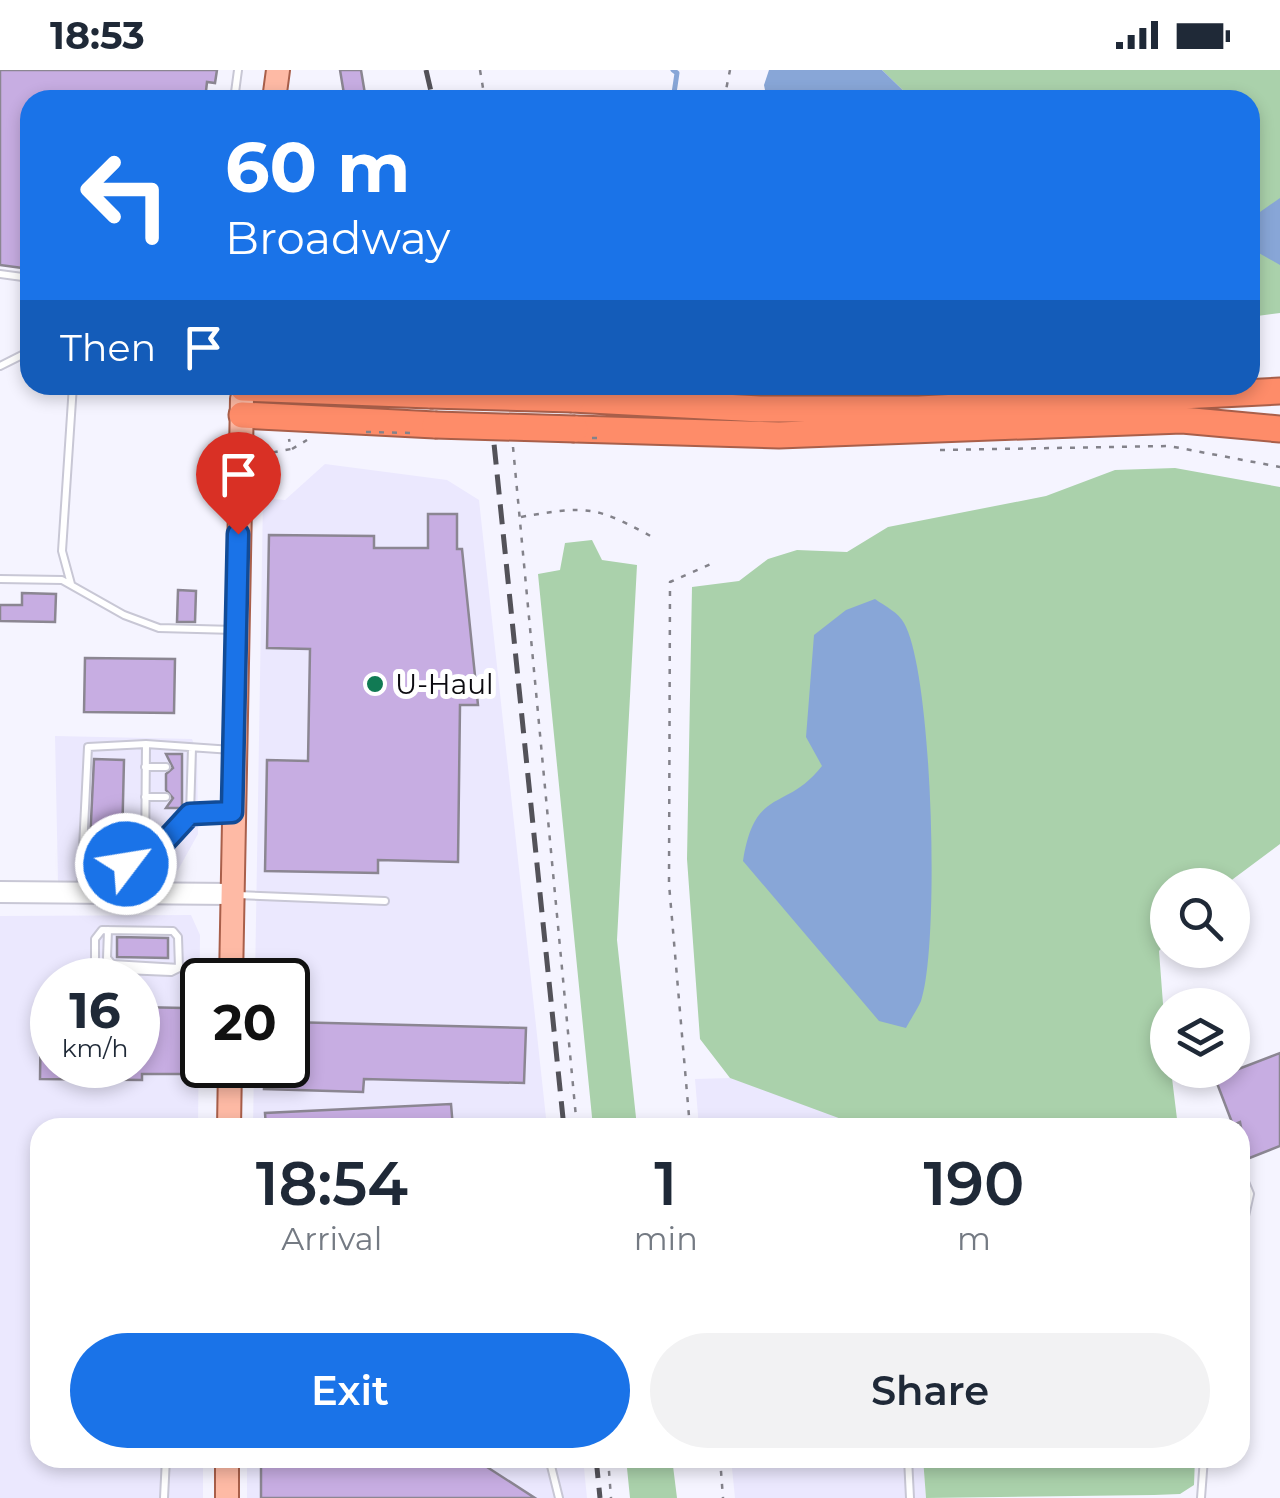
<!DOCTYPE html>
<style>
:root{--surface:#fff;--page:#f2f2f3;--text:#1f2937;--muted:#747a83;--accent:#1a73e8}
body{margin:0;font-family:Montserrat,sans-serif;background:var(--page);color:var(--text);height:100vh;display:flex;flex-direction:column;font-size:38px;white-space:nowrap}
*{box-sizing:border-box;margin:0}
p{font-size:32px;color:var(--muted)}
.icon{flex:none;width:55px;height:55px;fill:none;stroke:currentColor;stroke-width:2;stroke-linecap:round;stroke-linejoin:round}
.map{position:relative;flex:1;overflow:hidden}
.details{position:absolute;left:30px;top:1048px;width:1220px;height:350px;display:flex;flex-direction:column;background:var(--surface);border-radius:30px;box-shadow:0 5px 15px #0003}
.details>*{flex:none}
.hud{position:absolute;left:20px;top:20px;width:1240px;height:305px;border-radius:30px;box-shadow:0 5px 15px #0003;background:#1a73e8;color:#fff;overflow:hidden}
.fabs{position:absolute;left:1150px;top:798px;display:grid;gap:20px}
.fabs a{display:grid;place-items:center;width:100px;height:100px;border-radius:50%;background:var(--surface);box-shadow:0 5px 15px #0003;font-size:50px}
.speed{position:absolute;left:30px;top:888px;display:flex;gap:20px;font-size:50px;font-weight:700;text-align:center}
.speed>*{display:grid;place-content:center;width:130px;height:130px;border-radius:50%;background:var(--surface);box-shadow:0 5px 15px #0003;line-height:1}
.speed small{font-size:25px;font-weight:400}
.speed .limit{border:5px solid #111;border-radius:15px;background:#fff;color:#111}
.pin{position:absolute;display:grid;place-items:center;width:85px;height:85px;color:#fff;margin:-102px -42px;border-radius:50% 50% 50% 0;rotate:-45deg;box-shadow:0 0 10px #0007}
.pin .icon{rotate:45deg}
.me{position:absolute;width:110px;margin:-55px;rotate:59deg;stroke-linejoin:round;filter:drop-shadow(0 0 8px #0008)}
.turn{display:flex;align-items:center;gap:35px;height:210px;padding:0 40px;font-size:45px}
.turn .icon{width:130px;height:130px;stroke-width:2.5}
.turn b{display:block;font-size:70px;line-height:85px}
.then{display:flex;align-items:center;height:95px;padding:0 40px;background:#0003;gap:20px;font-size:38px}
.eta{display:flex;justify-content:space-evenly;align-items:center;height:170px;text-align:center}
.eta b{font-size:60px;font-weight:600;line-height:70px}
.action{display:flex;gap:20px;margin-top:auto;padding:20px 40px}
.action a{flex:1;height:115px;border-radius:60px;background:var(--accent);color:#fff;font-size:40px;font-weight:600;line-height:115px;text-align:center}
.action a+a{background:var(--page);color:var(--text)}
.status{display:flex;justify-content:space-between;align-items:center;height:70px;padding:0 50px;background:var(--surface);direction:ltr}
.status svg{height:28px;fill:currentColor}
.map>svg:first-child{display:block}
</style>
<div class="status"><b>18:53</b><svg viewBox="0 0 49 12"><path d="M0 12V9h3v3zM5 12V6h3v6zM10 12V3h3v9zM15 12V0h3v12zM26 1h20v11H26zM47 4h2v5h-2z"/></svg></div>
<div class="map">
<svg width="1280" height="1428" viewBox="0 0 1280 1428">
<rect width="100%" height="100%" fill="#f5f4ff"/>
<path fill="#ebe8fe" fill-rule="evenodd" d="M325,394L447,410L479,430L547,1057L253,1058L254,995H288V910H255L263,428L285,430Z
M55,666L192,669L197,682L198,764L178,800L151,810L58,811Z
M191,845L200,865L198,1057L40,1058V1388H203V1428H0V846ZM52,910H138V995H52Z
M730,1008L843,1047L863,1057H699L695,1009Z
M247,1388H583L587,1428H247Z
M731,1388H923L926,1428H735Z"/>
<path fill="#aad1ab" d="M882,0H1280V243L1250,247V30H913Z
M1175,398L1280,417V774L1225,815H1168L1167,872L1159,881L1168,1000H1171L1178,1057H863L730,1008L700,969L687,789L692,517L739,511L768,489L797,480L847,482L888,457L1046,426L1115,400Z
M592,470L602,490L637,495L617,870L637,1057H593L538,504L560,500L565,473Z
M626,1388H672L677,1428H630Z
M923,1388H1195L1194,1415L1180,1424L1154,1425L926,1428Z"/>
<path fill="#88a6d7" d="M769,0H882L913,30H767L764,15Z
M1280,128V195L1250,178V149Z
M875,529C885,536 899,543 904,553C933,603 940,875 921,931C917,940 910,950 906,958L879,951L743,791C755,715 785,743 822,696L806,667L814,565L846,540Z"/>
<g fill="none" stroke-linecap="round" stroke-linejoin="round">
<path stroke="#88a6d7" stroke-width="5" d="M673,0L677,3L673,30"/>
</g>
<path fill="#c7ade2" stroke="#8b8692" stroke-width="2.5" d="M0,0H217L215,13L207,12L205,30H30V199L0,195Z
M340,0H361L366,30H345Z
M428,444H457V479H462L478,635H460L458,792L378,790V803L265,801L267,690L308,691L310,579L267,578L269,465L374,466V478H428Z
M178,520L196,521L195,552H177Z
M22,523L56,524L55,552L0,551V535H22Z
M85,588L175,589L174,643L84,642Z
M166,684H182V738H166L173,728L166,720V704L173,698Z
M94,689L124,690L122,773L90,772Z
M117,867L168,868V888L117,887Z
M41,937H52V995H138V937L184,938L183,1004H142V1010L40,1009Z
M288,952L526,958L524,1013L364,1009L363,1022L264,1019L265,995H288Z
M1280,983V1076L1247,1089L1240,1052L1233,1055L1215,1008Z
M451,1034L453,1058H266L265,1043Z
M261,1388H473L535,1428H261Z"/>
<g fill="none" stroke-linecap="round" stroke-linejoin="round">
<g stroke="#c8c7d5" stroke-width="10">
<path id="lane" d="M234,30L238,0
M0,204L30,208
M0,296L30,281
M0,509L62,510L124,545L159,558L235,560
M71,514L62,481L73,315
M145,697H166
M145,727H166
M190,744L229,742
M145,793L146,674
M81,795L145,794L190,744L192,678
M81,819L88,677L146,674L232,680
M238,825L385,831
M102,860L173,861L178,867L179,898L171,902L100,899L95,891V869Z
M108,860L107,888L112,894L179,898
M1240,1100L1250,1124L1240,1168
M549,1388L559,1428
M908,1388L910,1428
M164,1428L166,1388
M1201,1428L1204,1388"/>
</g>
<g stroke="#c8c7d5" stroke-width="24">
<path id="secondary" d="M0,822L232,824"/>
</g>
<g stroke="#a95f4a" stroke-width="26">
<path id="primary" d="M274,30L278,0
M231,910L242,329
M229,1058L230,995
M227,1428V1388"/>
</g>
<g stroke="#a95f4a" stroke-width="29">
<path id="highway" d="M243,318L430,325
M572,329L760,339H919L1280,321
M242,345L435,355
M575,359L779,365L1182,350L1280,359"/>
</g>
<path stroke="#83828a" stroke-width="2.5" stroke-dasharray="5 8" stroke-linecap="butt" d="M480,0L485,30
M724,30L730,0
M513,377L577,1058
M292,379L307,370
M940,380L1169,376L1280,397
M260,385L291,379L289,369
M209,393L223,391
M521,447C588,435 596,436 656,469
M690,1058L669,814L670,512L711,494
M608,1388L611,1428
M720,1388L723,1428"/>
<use href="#lane" stroke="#fff" stroke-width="6"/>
<use href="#secondary" stroke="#fff" stroke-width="20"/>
<use href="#primary" stroke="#febaa5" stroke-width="22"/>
<use href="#highway" stroke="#fe8c69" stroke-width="25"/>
<path stroke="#535259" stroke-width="5" stroke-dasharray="20 10" stroke-linecap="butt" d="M426,0L433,30
M488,315L564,1058
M596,1388L600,1428"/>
<g stroke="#a95f4a" stroke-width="29" stroke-linecap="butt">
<path id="highway-bridge" d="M430,325L572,329
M435,355L575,359"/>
</g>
<path stroke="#83828a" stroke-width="2.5" stroke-dasharray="5 8" stroke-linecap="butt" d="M366,362L414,363
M592,368H604"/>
<use href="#highway-bridge" stroke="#fe8c69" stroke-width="25"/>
</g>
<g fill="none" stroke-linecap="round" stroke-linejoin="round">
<g stroke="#114b97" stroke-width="25">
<path id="route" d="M126,794H144L190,744L232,742L238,464"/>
</g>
<use href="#route" stroke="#1a73e8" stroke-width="18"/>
</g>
<circle fill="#117a54" stroke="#fff" stroke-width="4" cx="375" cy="614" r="10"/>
<g text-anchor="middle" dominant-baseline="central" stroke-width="10" stroke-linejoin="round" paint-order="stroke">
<g font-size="28" fill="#0c0b10" stroke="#fff" text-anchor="start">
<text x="395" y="614">U-Haul</text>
</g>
</g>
</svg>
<div class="fabs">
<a><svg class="icon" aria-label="search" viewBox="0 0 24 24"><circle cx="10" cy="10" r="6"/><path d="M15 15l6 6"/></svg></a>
<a><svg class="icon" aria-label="layers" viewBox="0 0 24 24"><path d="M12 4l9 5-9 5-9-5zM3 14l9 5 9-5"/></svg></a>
</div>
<div class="speed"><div>16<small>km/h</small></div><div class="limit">20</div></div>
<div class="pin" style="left:238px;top:464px;background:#d93025"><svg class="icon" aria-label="arrive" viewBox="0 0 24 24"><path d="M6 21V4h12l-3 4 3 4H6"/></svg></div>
<svg class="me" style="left:126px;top:794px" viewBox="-20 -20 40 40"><circle r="17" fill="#1a73e8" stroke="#fff" stroke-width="3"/><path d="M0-11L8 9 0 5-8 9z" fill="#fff"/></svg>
<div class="hud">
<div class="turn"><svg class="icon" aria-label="left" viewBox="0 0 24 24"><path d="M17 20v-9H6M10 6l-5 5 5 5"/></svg><div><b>60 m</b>Broadway</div></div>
<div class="then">Then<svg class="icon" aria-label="arrive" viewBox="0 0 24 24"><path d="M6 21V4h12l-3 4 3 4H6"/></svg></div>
</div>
<section class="details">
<div class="eta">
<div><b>18:54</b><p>Arrival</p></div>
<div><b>1</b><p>min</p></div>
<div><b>190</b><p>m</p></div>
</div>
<div class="action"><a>Exit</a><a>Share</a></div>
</section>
</div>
